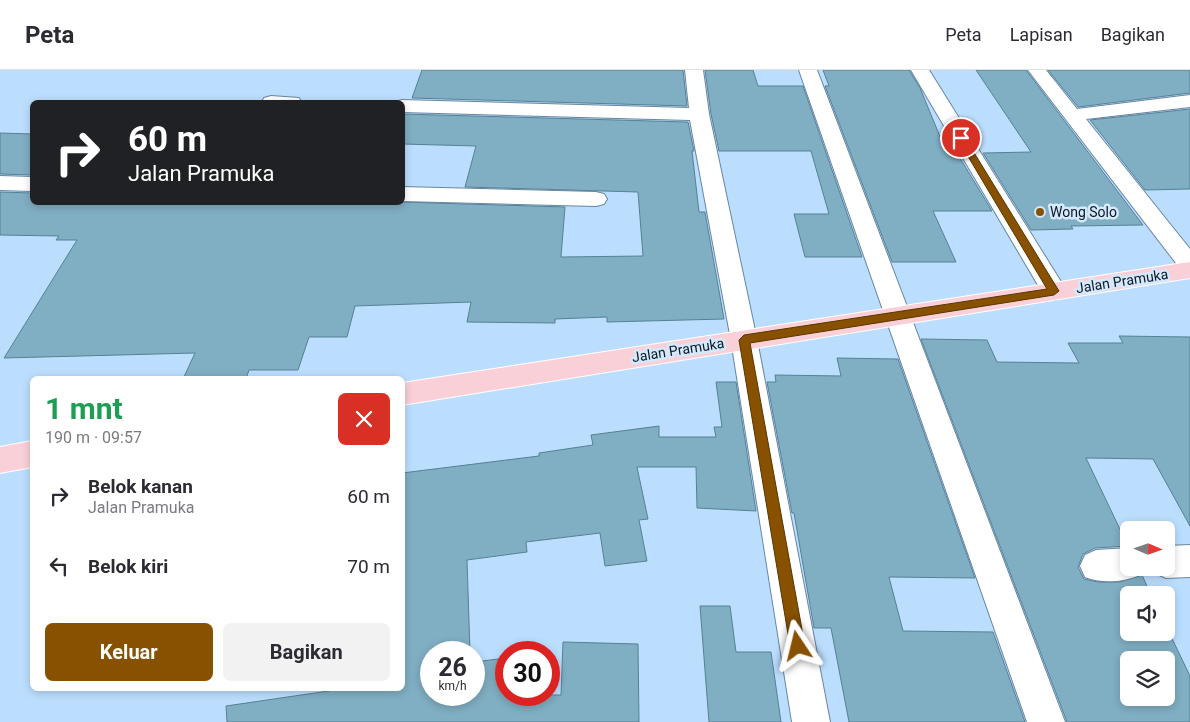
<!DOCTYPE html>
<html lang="id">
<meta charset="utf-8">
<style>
:root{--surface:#fff;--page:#f2f2f3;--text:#2b2b33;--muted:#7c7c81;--line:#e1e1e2;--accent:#875100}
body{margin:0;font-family:Roboto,sans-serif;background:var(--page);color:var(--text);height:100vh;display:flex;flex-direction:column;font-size:19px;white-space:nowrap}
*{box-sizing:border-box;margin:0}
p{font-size:16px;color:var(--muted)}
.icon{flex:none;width:28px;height:28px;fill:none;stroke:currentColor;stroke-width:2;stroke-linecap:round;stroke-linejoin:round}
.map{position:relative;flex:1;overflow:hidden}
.drawer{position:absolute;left:30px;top:306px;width:375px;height:315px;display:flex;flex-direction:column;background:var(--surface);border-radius:8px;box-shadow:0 2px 8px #0003}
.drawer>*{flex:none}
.guide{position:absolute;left:30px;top:30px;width:375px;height:105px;border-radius:8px;box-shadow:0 2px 8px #0003;background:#202124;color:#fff;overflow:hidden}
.needle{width:32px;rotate:92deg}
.buttons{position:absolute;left:1120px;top:451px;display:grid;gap:10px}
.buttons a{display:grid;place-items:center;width:55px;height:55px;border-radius:8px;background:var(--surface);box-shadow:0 2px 8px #0003;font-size:25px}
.speed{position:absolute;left:420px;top:571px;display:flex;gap:10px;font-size:25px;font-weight:700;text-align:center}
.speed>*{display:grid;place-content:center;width:65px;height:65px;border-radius:50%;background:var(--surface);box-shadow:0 2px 8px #0003;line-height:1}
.speed small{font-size:12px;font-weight:400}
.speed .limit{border:8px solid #d22;background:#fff;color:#111}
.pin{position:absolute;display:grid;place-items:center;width:42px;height:42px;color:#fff;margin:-21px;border:2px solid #fff;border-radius:50%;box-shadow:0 1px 5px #0007}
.me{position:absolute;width:55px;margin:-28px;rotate:350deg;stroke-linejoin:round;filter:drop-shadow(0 0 4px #0008)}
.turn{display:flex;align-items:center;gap:18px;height:105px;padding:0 15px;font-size:22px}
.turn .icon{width:65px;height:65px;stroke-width:2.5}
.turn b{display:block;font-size:35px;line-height:42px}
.round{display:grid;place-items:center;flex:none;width:52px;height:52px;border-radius:8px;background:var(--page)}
.headline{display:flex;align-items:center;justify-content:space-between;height:85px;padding:0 15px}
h1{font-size:30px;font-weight:700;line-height:38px;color:#1e9e55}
.primary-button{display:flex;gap:10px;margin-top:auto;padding:10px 15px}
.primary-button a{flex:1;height:58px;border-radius:8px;background:var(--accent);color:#fff;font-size:20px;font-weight:700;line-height:58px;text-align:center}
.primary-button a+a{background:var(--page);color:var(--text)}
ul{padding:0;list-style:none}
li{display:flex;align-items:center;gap:15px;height:70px;padding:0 15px}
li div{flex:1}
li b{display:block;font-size:19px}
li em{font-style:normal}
header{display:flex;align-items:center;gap:30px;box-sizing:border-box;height:70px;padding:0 25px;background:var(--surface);border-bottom:1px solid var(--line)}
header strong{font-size:24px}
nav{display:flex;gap:28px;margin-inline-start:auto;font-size:18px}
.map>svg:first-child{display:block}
</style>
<header>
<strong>Peta</strong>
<nav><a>Peta</a><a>Lapisan</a><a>Bagikan</a></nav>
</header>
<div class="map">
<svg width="1190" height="652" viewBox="0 0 1190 652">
<rect width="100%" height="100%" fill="#bcdefe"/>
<path fill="#80aec2" stroke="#558194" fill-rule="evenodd" d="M422,0H683L687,36L412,28Z
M705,0H753L758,16H803L862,187H805L794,144H829L811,81H719L711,44Z
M823,0H909L920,18L941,69L949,70L992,141H933L956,192H892L825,16H829Z
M976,0H1026L1143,155L1071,156L1073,159L1031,160L983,83L1031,82Z
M1048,0H1190V23L1078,37Z
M1190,39V119L1145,120L1090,50Z
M402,44L688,52L694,81H692L699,142H705L724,249L607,252V247L555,249V253L467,252L471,232L355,236L347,267H309L298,300H249L246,309H183L195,283L4,288L77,170H56L59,166L0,165V122L32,123V132H401L565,137L561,187L643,186L638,122L465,117L476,76L402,74Z
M0,63L32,64V105L0,104Z
M1119,266L1190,267V456L1153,389L1086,388L1128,476L1095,478L1083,484L1078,497L1084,509L1098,512H1120L1142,505L1151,525H1129V562H1166V556L1190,606V652H1067L921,269L987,270L997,292L1079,293L1068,273H1123ZM1129,590H1166V628H1129Z
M837,288L898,289L975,508L889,507L903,561L993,562L1025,652H849L831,558H814L794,443H792L767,312H776L775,305L841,306Z
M716,312H736L756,441L697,438L696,397H637L648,449L639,450L647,491L605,496L600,463L526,472L527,482L467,490L470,582H431V625H474V592L506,588V625H561L563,572L638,574L639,652H227L226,636L342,619H402V403L539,386V383L593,375L591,365L659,356V367H716L714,357H722Z
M700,536H730L736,582H771L781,652H709Z"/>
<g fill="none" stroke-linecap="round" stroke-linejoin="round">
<g stroke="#6786a3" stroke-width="2">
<path id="minor" d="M685,0H703L709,44L757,270L830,652H792L731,270L690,50L402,42V32H395L402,30L689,38Z
M799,0H817L1065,652H1027Z
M911,0H929L1063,215L1066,221L1063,227L1054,230L1045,227Z
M1028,0H1046L1077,39L1190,25V37L1086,49L1190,179V203L1182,201Z
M271,26L299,28L301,32H262L264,28Z
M0,106L32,107V121L0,120Z
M402,117L596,122L604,124L607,129L604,134L596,136L402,131Z
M1190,475V507L1166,508L1155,503L1152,498H1166V476Z
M1129,478V498H1144L1140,505C1123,512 1102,514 1085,507L1080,496L1085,485L1096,480Z"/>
</g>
<g stroke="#fff" stroke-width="2">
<path id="major" d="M1190,192V208L402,335V313Z
M32,371V397L0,403V377Z"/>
</g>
<use href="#minor" fill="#fff" fill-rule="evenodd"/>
<use href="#major" fill="#fad0d8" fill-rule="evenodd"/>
</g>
<path fill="#875100" stroke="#583500" d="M958,66L965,68L1059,221L1054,225L750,273L805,576L803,581L798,583L792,581L790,576L739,270L744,265L1047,219L957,68Z"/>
<circle fill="#875100" stroke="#d5e9fd" stroke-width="2" cx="1040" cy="142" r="5"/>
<g text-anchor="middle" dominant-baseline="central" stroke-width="5" stroke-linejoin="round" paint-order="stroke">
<g font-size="14" fill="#0b1722" stroke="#d5e9fd" text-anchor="start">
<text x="1050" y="142">Wong Solo</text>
</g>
<g font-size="14" fill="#0b1722" stroke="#d5e9fd">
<text transform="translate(1122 211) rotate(-9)">Jalan Pramuka</text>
<text transform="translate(678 280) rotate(-9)">Jalan Pramuka</text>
</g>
</g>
</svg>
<div class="buttons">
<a><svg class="needle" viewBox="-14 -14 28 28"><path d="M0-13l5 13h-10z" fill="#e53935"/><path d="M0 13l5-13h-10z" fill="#7c7c81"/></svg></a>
<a><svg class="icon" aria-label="sound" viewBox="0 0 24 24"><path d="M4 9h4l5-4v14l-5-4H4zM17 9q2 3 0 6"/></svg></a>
<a><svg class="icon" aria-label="layers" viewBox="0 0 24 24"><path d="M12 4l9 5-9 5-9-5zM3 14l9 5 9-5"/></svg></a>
</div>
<div class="speed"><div>26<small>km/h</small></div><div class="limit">30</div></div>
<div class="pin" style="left:961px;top:68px;background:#d93025"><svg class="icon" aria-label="arrive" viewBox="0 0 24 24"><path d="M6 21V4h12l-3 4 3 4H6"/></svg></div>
<svg class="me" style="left:798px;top:576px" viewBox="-20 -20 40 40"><path d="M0-17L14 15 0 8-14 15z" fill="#875100" stroke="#fff" stroke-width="4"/></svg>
<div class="guide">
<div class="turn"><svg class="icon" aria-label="right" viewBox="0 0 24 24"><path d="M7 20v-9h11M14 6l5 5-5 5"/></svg><div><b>60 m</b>Jalan Pramuka</div></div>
</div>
<section class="drawer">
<div class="headline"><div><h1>1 mnt</h1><p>190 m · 09:57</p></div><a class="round" style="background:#d93025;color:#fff"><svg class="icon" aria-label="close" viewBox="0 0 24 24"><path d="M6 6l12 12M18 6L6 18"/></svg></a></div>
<ul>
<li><svg class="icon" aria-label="right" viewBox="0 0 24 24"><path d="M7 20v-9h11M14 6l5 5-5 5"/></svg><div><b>Belok kanan</b><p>Jalan Pramuka</p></div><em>60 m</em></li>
<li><svg class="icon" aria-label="left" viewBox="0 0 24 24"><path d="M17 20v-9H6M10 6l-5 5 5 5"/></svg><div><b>Belok kiri</b></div><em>70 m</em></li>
</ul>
<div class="primary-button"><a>Keluar</a><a>Bagikan</a></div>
</section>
</div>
